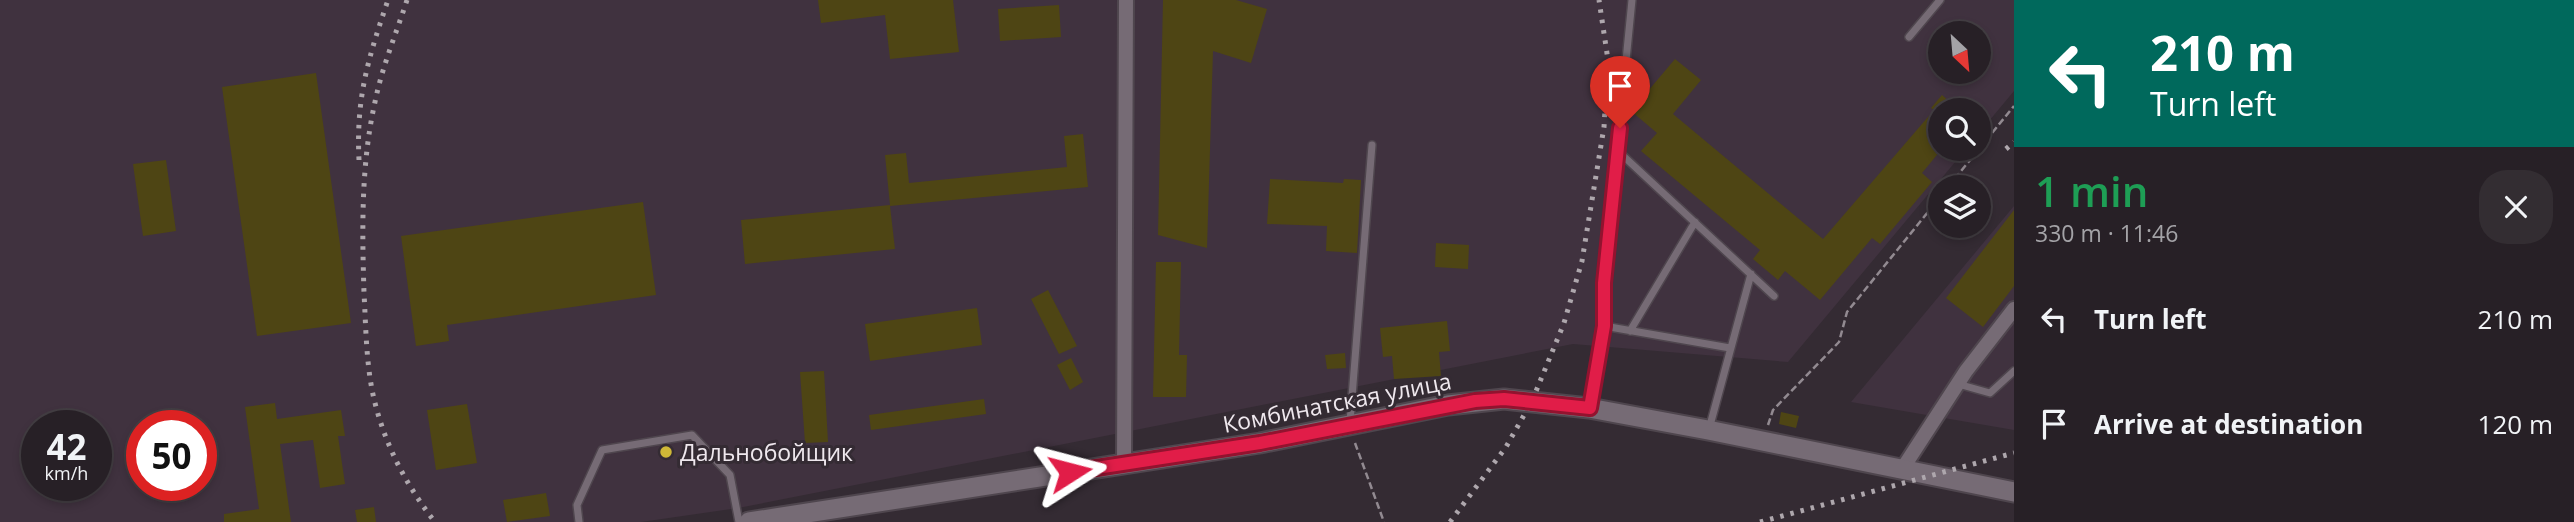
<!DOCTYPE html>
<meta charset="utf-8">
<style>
:root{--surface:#272026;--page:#332d32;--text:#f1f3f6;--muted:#a4a3a7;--line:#433e43}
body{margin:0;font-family:"Open Sans",sans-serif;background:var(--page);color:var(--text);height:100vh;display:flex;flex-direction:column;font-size:26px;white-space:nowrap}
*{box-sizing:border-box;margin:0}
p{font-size:23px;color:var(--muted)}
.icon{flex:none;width:38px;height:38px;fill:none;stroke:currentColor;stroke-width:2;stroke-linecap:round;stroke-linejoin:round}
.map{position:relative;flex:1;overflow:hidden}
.sheet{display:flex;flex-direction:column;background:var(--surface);width:560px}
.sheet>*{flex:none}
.guide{background:#00695c;color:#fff;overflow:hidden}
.needle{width:46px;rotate:154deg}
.buttons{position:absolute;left:1928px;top:21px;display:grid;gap:14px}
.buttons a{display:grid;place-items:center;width:63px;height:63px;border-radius:50%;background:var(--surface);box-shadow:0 4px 10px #0003,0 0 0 2px var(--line);font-size:35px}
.speed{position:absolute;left:21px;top:410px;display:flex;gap:14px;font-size:35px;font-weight:700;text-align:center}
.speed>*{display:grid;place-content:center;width:91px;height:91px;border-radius:50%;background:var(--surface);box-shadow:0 4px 10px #0003,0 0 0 2px var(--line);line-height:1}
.speed small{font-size:18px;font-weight:400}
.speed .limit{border:10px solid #d22;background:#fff;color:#111}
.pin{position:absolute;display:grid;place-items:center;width:60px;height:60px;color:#fff;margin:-72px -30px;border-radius:50% 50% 50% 0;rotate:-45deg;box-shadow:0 0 7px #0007}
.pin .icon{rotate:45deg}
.me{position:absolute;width:77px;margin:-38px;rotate:81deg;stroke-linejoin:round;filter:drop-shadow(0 0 5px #0008)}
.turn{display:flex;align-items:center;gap:24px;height:147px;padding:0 21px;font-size:32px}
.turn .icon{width:91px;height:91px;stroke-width:2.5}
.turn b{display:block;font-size:49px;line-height:60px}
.round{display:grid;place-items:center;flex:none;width:74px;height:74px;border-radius:28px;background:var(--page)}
.summary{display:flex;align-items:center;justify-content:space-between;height:119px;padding:0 21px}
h1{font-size:42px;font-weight:600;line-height:52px;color:#1e9e55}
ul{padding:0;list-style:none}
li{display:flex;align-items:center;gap:21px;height:105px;padding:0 21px}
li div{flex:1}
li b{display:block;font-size:26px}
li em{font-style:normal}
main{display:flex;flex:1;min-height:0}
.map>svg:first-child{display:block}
</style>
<main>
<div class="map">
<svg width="2014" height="522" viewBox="0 0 2014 522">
<rect width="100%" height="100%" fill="#342b33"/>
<path fill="#40323f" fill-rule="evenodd" d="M0,0H2014V91L1979,133V110H1941V149H1966L1788,362L1573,344L738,508L641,522H0ZM1941,33H1979V72H1941ZM37,425H96V485H37ZM142,425H201V485H142Z
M2014,206V430L1851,402Z"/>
<path fill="#4e4514" d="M818,0H953L959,52L890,59L885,15L821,23Z
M1163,0H1236L1267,9L1251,63L1213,51L1207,248L1158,235Z
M1059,5L1061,37L1000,41L998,9Z
M1675,59L1701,80L1673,114L1823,239L1934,110L1931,108L1942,95L1953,105L1949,110H1941V150L1922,173L1932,182L1880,244L1872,238L1820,300L1785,271L1778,280L1753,259L1760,250L1641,151L1657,133L1631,111Z
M316,73L351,323L257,336L222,87Z
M1083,134L1088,187L890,206L895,249L745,264L741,220L890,205L885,155L906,153L909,183L1067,167L1064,136Z
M166,160L176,231L143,236L133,164Z
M1270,179L1343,183L1344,179L1361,180L1357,253L1326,251L1327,226L1267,224Z
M643,202L656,295L447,325L449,341L416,346L401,236Z
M2014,210V286L1983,327L1946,298Z
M1436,243L1469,245L1468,269L1435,267Z
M1156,262H1181L1179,355H1187L1186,397H1153Z
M1048,290L1077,346L1059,354L1031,299Z
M977,308L982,345L870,361L865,324Z
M1447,321L1450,351L1439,352L1441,376L1394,379L1392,356L1383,357L1380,328Z
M1345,353L1346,368L1327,369L1325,355Z
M1071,358L1083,382L1070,390L1057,365Z
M824,371L828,442L805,443L800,372Z
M984,399L986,414L871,430L869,415Z
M275,403L277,419L341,410L345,436H338L345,484L320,488L313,440L280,444L291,522H224V514L259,509L245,407Z
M467,404L477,463L436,470L427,410Z
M1781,412L1799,416L1796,428L1779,424Z
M546,493L550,516L507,522L503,500Z
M374,507L376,522H357L355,510Z"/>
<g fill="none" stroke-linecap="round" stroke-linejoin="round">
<g stroke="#4f464e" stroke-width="10">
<path id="lane" d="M1909,37L1940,0
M1619,152L1774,296
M1604,326L1730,348
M1630,331L1695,222
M1958,384L1990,393L2014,371
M1590,407L1604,326V283L1632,0
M1350,422L1372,145
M1709,429L1751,274
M579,522L577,505L602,450L692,435L730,475L739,522"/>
</g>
<g stroke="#4f464e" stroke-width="18">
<path id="street" d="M1124,464L1126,0
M1901,471L1966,371L2014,309"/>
</g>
<g stroke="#4f464e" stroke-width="23">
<path id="secondary" d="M749,522L1260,443L1448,405L1504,399L1589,408L1708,430L2014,492"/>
</g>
<path stroke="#928a91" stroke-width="2.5" stroke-dasharray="7 3.5" stroke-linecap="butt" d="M1979,149L2014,106
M1948,187L1979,149
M1768,425L1773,410L1839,342L1847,312L1941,196
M1355,443L1384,522"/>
<use href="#lane" stroke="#766b75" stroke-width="7"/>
<use href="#street" stroke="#766b75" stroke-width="14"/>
<use href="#secondary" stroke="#766b75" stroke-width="19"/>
<path stroke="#aea7ad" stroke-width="5" stroke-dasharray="3.5 7" stroke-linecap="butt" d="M407,0C396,34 382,67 375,102C361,164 362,229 364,293C366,328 366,365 374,399C385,445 406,485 435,522
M2006,149L2014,142
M359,160C356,97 368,59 388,0
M1450,522L1506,447L1532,401L1564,323L1582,261L1604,127L1608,60L1599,0
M1760,522L2014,453"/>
</g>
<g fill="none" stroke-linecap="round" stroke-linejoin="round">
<g stroke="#92132f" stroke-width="18">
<path id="route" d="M1070,472L1260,443L1475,401L1504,399L1590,408L1604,326V283L1620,128"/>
</g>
<use href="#route" stroke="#e11d48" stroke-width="12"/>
</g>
<circle fill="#cfb837" stroke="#342b33" stroke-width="2.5" cx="666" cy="452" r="7"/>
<g text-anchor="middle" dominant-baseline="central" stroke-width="6" stroke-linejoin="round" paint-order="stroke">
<g font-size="23" fill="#efe8ee" stroke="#342b33">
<text transform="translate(1337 402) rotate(-11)">Комбинатская улица</text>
</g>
<g font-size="23" fill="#efe8ee" stroke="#342b33" text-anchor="start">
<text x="680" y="452">Дальнобойщик</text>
</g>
</g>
</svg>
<div class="buttons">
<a><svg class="needle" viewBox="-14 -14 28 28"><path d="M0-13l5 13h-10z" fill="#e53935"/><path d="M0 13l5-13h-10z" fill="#a4a3a7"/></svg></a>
<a><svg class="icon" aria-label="search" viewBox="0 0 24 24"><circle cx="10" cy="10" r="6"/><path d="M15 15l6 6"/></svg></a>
<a><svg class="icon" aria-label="layers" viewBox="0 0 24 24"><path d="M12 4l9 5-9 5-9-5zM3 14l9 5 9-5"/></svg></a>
</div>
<div class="speed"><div>42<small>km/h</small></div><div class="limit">50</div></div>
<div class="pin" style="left:1620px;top:128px;background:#d93025"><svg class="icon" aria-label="arrive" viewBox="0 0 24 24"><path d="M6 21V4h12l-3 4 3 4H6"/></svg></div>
<svg class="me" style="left:1070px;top:472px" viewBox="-20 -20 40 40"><path d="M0-17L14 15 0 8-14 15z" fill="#e11d48" stroke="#fff" stroke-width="4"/></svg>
</div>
<section class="sheet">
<div class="guide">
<div class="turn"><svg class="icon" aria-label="left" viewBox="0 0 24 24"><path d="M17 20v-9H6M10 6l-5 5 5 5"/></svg><div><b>210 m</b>Turn left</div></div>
</div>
<div class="summary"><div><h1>1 min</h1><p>330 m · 11:46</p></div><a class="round"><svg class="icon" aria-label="close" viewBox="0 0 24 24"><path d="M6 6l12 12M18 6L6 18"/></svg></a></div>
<ul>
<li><svg class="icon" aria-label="left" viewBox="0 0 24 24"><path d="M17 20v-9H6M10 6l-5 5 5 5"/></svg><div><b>Turn left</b></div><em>210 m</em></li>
<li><svg class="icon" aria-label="arrive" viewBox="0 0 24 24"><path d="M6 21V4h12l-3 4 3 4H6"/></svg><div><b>Arrive at destination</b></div><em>120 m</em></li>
</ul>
</section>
</main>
